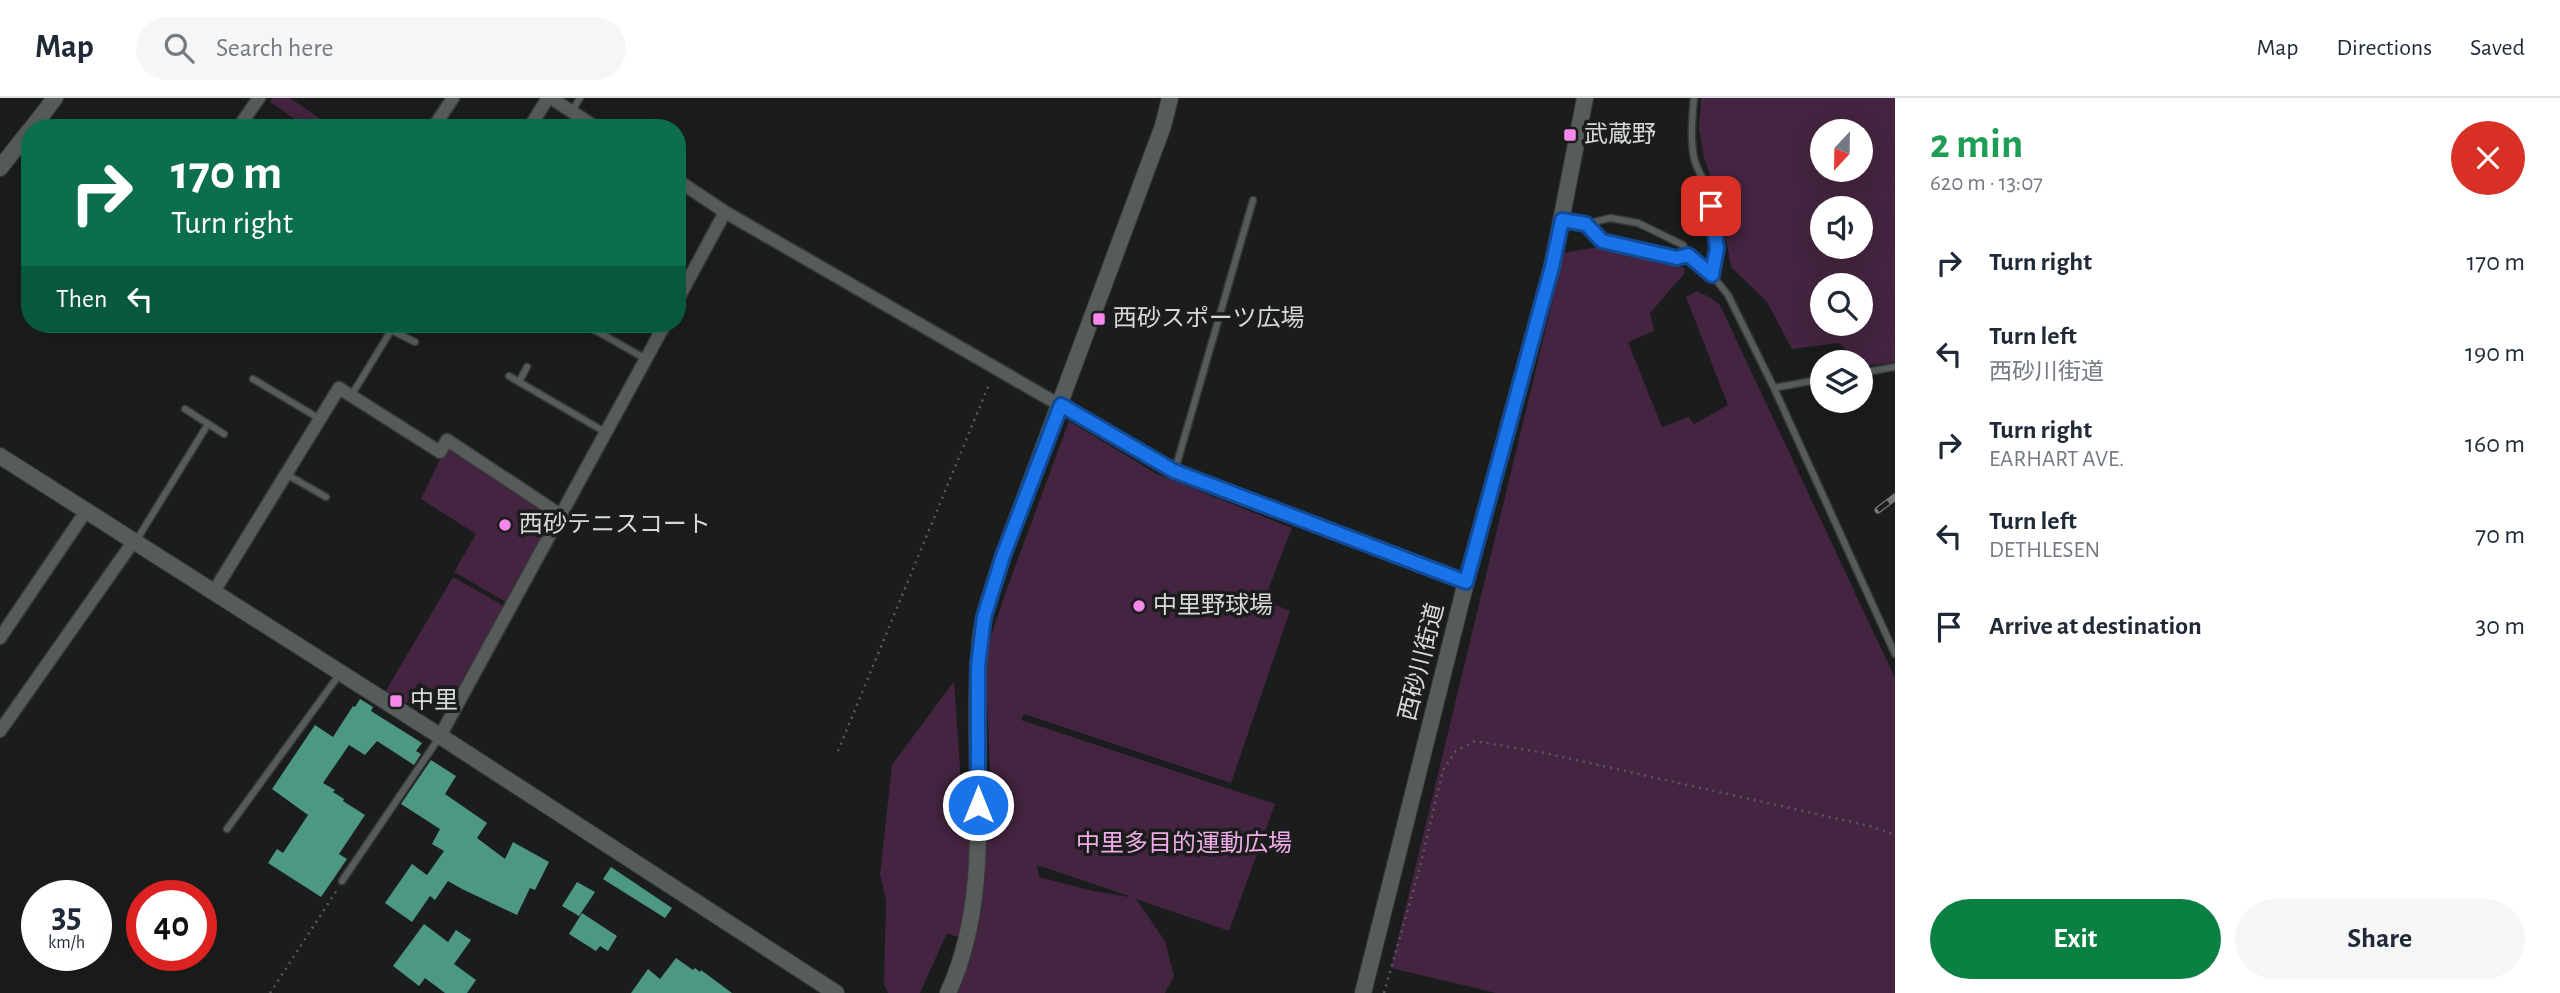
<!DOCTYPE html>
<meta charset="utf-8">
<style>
:root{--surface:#fff;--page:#f6f6f7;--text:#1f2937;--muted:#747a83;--line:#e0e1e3;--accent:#0b8043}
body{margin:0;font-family:"Alegreya Sans","Noto Sans JP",sans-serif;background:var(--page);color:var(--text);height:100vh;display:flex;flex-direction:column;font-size:26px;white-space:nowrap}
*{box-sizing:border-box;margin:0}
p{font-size:23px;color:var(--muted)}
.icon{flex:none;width:38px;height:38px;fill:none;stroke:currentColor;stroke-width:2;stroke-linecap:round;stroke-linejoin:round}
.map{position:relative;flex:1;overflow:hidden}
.panel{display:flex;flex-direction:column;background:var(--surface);width:665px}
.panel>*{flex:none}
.guide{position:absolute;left:21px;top:21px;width:665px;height:214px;border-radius:28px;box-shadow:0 7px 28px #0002;background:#0b6e4f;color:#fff;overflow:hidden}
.needle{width:46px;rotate:202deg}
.fabs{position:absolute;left:1810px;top:21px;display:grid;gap:14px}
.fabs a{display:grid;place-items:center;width:63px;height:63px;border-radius:50%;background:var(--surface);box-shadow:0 7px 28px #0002;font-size:35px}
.speed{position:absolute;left:21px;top:782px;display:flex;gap:14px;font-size:35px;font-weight:700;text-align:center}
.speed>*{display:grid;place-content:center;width:91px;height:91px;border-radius:50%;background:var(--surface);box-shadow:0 7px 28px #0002;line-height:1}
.speed small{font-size:18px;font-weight:400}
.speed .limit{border:10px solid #d22;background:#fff;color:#111}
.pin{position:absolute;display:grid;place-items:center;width:60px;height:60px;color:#fff;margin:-30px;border-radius:14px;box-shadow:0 4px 10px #0006}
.me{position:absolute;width:77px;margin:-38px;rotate:0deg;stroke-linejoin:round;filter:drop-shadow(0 0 5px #0008)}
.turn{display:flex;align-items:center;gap:24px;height:147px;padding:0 35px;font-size:32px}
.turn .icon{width:91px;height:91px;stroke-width:2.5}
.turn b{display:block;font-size:49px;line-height:60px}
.then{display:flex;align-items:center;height:66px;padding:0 35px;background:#0003;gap:14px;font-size:26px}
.round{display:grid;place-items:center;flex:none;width:74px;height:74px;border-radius:37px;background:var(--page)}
.summary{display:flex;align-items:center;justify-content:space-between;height:119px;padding:0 35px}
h1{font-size:42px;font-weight:700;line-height:52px;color:#1e9e55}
.action{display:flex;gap:14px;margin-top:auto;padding:14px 35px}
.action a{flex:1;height:80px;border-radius:42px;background:var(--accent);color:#fff;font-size:28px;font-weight:700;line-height:80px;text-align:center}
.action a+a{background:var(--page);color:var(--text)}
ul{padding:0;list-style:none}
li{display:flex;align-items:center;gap:21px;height:91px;padding:0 35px}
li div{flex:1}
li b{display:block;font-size:26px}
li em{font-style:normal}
header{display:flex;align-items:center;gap:42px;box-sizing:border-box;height:98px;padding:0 35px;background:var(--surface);border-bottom:2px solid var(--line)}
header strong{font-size:33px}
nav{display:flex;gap:38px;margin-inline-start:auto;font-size:24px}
.search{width:490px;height:63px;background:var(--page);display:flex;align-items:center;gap:18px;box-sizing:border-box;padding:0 24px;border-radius:38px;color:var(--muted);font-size:26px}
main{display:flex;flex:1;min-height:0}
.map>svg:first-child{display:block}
</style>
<header>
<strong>Map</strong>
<div class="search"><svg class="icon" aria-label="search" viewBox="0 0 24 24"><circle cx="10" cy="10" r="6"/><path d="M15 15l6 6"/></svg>Search here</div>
<nav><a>Map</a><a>Directions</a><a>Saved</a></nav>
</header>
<main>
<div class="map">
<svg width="1895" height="895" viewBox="0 0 1895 895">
<rect width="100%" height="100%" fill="#1a1d1c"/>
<path fill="#442440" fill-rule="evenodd" d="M273,0H290L333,30H308L270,4Z
M1701,0H1895V264L1865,268L1839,245L1792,251L1767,204L1731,169L1719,103L1704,60L1699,31ZM1860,33V72H1822V33ZM1860,110V149H1822V110ZM1860,187V226H1822V187Z
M1604,148L1685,170L1684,176L1650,215L1654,233L1628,244L1662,329L1688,319L1694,326L1728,307L1686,199L1697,193L1711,200L1720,207L1895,580V895H1496L1391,870L1564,155Z
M1069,323L1157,376L1292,430L1264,502L1290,513L1231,685L1024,616L1021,622L1275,706L1229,833L1136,801L1165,843L1174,878L1165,895H958L973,844L947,835L920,895H888L884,886L886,803L880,776L892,667L954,583L965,741L993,742L985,556L1005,496ZM1037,767L1129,798V799L1093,793L1039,779Z
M447,347L552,419L506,504L454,474L476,436L421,401Z
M453,479L504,508L451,603L419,584L406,606L385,594Z"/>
<path fill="#4d9884" d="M360,601L373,609L371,613L422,645L416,653L421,656L414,667L377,643L365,657L349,647L323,685L335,692L333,694L344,701L343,703L365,717L339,756L347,761L321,799L268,765L277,751L283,755L308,717L272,691L315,627L333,639L353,608L355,609Z
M431,662L456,678L445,696L487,725L477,740L505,761L513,744L549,764L535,792L530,790L517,817L462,791L448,783L435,802L430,798L412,824L385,805L412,766L427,777L444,753L432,746L440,731L401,706Z
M611,769L672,810L665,820L603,781Z
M577,784L595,794L579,818L562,808Z
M582,815L617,838L608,853L600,848L596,853L569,836Z
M424,826L448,844L456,832L471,842L454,866L476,882L467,895H445L425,880L419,888L393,868Z
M676,860L693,872L695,870L700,874L701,872L732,895H631L648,871L660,881Z"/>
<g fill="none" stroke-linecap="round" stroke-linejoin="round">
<g stroke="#373939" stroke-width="9">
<path id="service" d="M1694,0C1692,19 1690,41 1694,60C1696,70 1703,80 1707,90C1717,119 1717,147 1712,177
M572,13L580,0
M1562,122L1586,126L1610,120L1638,125L1683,147L1688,157L1712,177L1728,197L1774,290L1895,556
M1586,126L1602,143L1677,160L1688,157
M584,226L646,261
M391,232L415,244
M1860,275L1895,269
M509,278L605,334
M253,281L320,321
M519,284L527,269
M1774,290L1822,281
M351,298L395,226
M185,311L224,336
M1175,372L1253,102
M286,376L326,399
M136,443L208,326
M227,731L339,577
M342,783L439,640"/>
</g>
<g stroke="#373939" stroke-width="15">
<path id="minor" d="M551,0L597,30
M238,30L259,0
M433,30L453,0
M529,30L548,0
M677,82L725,114L1174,373L1466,484
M677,203L725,114
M213,495L339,290L440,354L447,342L562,418
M0,540L86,413
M0,633L133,444
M440,638L665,226"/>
</g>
<g stroke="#373939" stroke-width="18">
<path id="tertiary" d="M32,30L55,0
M0,70L30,32
M0,358L440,638L836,895
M948,895C998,786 968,661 980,546C982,516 994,487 1003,458L1163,28L1170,0
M1363,895L1466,484L1552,169L1585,0"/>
</g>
<path stroke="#585a5a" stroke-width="2.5" stroke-dasharray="2 5" stroke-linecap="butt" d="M838,653L990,284
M270,895L337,792
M1384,895L1419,773L1443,672L1456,653L1475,643L1545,655L1870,728L1895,737"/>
<use href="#service" stroke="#575b5a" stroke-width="6"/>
<use href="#minor" stroke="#575b5a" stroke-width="12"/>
<use href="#tertiary" stroke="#575b5a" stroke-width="16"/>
<g stroke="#767978" stroke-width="7">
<path id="rail" d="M1878,412L1895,399"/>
</g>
<use href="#rail" stroke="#1a1d1c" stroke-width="4.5" stroke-dasharray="13" stroke-linecap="butt"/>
</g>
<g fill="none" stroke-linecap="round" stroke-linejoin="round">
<g stroke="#114b97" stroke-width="18">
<path id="route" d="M978,707V567L984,519L1003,458L1061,307L1174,373L1466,484L1552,169L1562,122L1586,126L1602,143L1677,160L1688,157L1712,177L1717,150L1711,108"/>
</g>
<use href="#route" stroke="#1a73e8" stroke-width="12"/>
</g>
<g fill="#f788eb" stroke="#1a1d1c" stroke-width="2.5">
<rect x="1563" y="30" width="14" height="14" rx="3.5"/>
<rect x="1092" y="214" width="14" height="14" rx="3.5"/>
<circle cx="505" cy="427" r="7"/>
<circle cx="1139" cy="508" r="7"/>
<rect x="389" y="596" width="14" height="14" rx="3.5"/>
</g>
<g text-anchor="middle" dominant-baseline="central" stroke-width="7" stroke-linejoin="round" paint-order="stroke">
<g font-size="24" fill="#d7d9d9" stroke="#1a1d1c" text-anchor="start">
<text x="1584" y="37">武蔵野</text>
<text x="1113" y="221">西砂スポーツ広場</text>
<text x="519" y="427">西砂テニスコート</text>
<text x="1153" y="508">中里野球場</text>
<text x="410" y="603">中里</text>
</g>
<g font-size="24" fill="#d7d9d9" stroke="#1a1d1c">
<text transform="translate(1422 564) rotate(-76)">西砂川街道</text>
</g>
<g font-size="24" fill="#f1ace8" stroke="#1a1d1c">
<text x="1184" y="746">中里多目的運動広場</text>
</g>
</g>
</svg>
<div class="fabs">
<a><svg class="needle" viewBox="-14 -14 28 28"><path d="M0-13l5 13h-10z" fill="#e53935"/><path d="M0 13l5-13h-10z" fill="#747a83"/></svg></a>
<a><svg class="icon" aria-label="sound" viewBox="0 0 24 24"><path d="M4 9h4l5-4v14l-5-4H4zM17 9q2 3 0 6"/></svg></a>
<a><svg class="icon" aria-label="search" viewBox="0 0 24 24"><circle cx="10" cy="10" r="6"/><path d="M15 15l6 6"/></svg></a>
<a><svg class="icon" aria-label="layers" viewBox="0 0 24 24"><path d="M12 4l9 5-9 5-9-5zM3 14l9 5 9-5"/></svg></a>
</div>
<div class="speed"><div>35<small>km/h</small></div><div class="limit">40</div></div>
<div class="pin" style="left:1711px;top:108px;background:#d93025"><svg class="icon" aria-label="arrive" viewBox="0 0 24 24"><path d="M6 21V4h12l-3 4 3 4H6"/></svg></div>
<svg class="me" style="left:978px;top:707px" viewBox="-20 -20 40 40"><circle r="17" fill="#1a73e8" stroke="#fff" stroke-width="3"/><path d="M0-11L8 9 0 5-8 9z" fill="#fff"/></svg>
<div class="guide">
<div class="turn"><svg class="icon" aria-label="right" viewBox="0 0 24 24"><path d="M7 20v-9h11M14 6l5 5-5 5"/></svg><div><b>170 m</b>Turn right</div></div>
<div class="then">Then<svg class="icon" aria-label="left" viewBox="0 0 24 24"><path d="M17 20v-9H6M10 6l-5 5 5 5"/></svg></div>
</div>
</div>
<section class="panel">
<div class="summary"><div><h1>2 min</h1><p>620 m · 13:07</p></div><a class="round" style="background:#d93025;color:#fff"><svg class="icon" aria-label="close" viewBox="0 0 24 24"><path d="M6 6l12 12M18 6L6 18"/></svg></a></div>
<ul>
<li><svg class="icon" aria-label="right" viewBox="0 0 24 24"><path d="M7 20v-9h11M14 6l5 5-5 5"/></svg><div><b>Turn right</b></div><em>170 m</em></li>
<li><svg class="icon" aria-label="left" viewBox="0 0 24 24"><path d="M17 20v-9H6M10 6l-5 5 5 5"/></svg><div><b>Turn left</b><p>西砂川街道</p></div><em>190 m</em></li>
<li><svg class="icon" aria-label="right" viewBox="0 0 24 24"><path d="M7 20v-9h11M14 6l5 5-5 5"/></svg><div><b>Turn right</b><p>EARHART AVE.</p></div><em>160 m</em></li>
<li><svg class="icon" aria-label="left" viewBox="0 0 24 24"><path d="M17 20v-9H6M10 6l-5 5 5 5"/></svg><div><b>Turn left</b><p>DETHLESEN</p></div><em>70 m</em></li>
<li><svg class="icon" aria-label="arrive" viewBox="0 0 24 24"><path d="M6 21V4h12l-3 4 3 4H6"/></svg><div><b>Arrive at destination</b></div><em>30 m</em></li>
</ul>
<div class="action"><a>Exit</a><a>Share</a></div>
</section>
</main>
